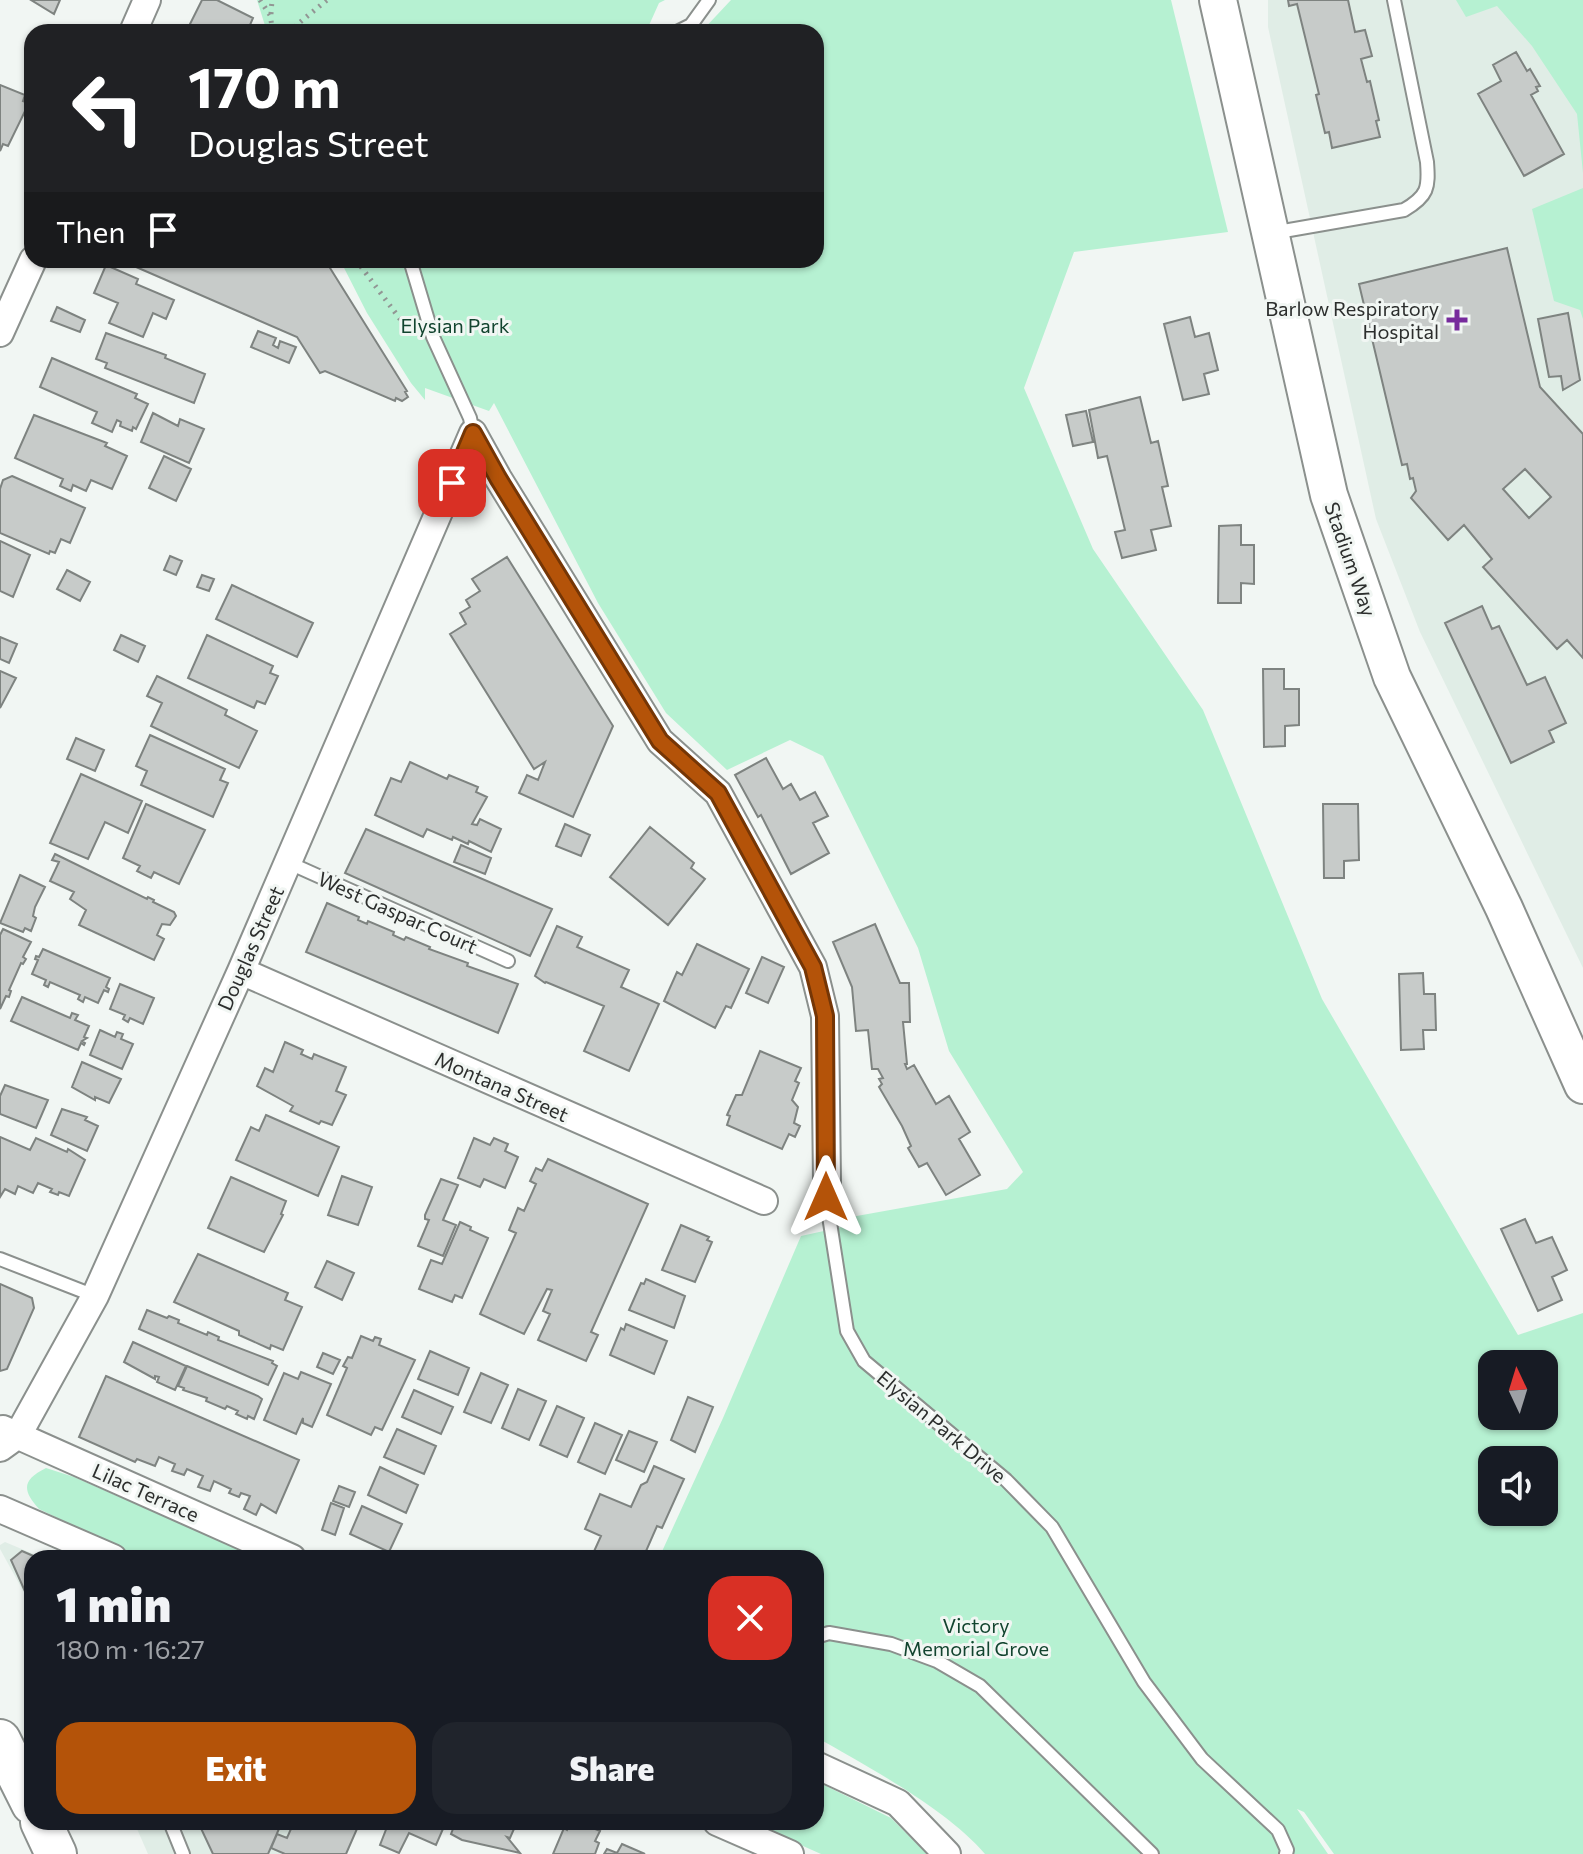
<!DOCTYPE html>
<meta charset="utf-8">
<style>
:root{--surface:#171b24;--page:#20242c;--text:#f1f3f6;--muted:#9ea1a6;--accent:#b45309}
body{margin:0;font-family:Commissioner,sans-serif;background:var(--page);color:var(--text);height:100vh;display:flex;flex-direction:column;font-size:30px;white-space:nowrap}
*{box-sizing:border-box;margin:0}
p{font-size:26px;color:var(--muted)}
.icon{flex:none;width:44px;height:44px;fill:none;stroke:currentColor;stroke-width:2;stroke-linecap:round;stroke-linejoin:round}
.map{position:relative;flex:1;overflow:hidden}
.panel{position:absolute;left:24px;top:1550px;width:800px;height:280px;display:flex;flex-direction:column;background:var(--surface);border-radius:24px;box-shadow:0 2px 6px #0004}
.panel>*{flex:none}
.guide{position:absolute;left:24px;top:24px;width:800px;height:244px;border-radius:24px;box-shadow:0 2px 6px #0004;background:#202124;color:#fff;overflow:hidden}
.needle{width:52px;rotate:356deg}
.buttons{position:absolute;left:1478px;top:1350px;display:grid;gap:16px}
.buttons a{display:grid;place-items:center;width:80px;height:80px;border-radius:16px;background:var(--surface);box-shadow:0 2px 6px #0004;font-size:40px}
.pin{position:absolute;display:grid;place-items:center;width:68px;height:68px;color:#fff;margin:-34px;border-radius:16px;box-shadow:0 4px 12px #0006}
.me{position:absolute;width:88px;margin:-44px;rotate:0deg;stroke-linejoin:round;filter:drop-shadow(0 0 6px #0008)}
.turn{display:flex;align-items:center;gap:28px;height:168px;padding:0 32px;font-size:36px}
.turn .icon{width:104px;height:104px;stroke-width:2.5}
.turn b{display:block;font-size:56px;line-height:68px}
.then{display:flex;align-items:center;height:76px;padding:0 32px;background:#0003;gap:16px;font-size:30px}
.round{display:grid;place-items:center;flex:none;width:84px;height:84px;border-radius:24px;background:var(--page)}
.headline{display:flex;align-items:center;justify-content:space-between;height:136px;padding:0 32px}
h1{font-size:48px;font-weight:800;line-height:60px}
.action{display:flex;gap:16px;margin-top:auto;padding:16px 32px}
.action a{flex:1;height:92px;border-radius:24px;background:var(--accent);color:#fff;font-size:32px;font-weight:800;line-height:92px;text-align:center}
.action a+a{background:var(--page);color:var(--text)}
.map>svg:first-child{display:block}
</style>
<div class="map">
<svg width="1583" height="1854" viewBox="0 0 1583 1854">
<rect width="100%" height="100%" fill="#f1f6f3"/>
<path fill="#e0ede6" d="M1268,0H1583V968L1420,632L1376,519L1268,27Z
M5,1542L43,1558H32V1607L0,1549V1545Z
M134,1822H293L281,1854H148Z"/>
<path fill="#b6f1d2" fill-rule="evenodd" d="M257,0H665L659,3L646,32H267Z
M731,0H1171L1228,232L1074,252L1024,388L1093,549L1203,710L1322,999L1518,1335L1583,1313V1854H1334L1304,1812L1297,1809L1328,1854H985C948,1810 867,1766 816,1737V1558H659L723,1418L801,1236L842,1227L840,1219L1007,1189L1023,1172L949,1051L918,948L823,756L790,740L727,770L666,713L598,603L494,403L489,411L425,388V400L411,383L367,313L340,260H816V32H701ZM1492,1364H1544V1416H1492ZM1492,1460H1544V1512H1492Z
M1456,0H1583V173L1577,114L1532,46L1497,6L1466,17Z
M1583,188V319L1580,310L1554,301L1532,209Z
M46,1468L74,1477L259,1558H140L39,1509C22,1490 22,1480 46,1468Z
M816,1781L891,1818L927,1854H821L749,1822H816Z"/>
<path fill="#c7cbc9" stroke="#7e8380" stroke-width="2" fill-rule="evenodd" d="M31,0H60L54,14Z
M202,0H217L253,18L247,32H186Z
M1288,0H1348L1355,32L1365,30L1372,56L1361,59L1367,82L1370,81L1379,120L1376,121L1380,137L1332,148L1329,132L1325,133L1316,95L1319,94L1297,4L1289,6Z
M1516,52L1527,71L1530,69L1540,86L1536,87L1538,91L1531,95L1564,154L1524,176L1478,94L1501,81L1493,65Z
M0,85L25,95L23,101L29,103L8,146L3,144L0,151Z
M1507,248L1540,387L1583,434V658L1567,640L1557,649L1483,567L1492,559L1464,525L1448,540L1411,498L1416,491L1413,478L1410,479L1407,464L1402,465L1359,284ZM1525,469L1551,497L1529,518L1503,489Z
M120,260H273L284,265L288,260H325L407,391L405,392L408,397L402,401L396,398L395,401L325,371L320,373L297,337Z
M106,265L138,279L136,284L174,300L166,319L153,313L143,337L109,323L118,303L94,293Z
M57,307L85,320L80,332L51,321Z
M1568,313L1580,380L1563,390L1561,376L1549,377L1538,319Z
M1190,317L1195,337L1209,333L1218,370L1204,374L1209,394L1183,400L1164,324Z
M258,331L276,338L273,345L278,348L280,341L296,347L289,363L251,347Z
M106,333L166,355L165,358L205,374L194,403L105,368L107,363L96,359Z
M52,358L137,394L135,398L148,404L136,429L133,427L132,431L120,426L121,422L117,420L112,432L92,423L97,412L40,387Z
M1140,397L1151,443L1158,441L1168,486L1162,487L1171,526L1151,530L1156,550L1122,558L1115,532L1125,530L1107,456L1098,458L1089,410Z
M1086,411L1093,442L1073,446L1066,415Z
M153,413L178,426L180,419L204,429L189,463L141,442Z
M34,415L107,443L105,446L127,456L112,489L91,480L86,491L73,485L71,491L60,486L63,479L15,458Z
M164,456L191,469L176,501L149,488Z
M12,476L85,508L70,543L61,539L55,553L50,551L49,554L0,533V489L3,480Z
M1241,525V545H1254V584L1241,583V603H1218L1219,526Z
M0,541L30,555L13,597L0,591Z
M170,556L182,561L176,575L164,570Z
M507,557L613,726L573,817L519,793L527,775L538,780L545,762L534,769L450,634L466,624L460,613L470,607L466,600L480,591L472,579Z
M67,570L90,582L80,601L57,589Z
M202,575L214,579L209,591L197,587Z
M232,585L313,623L297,657L216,619Z
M1482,606L1492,629L1499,626L1527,685L1545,677L1566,723L1549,731L1554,742L1511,763L1445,623Z
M121,635L145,646L138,662L114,650Z
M207,635L273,666L270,673L278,676L265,704L257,701L254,708L188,678Z
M0,637L17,644L9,663L0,659Z
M1263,669H1284V689H1299V725L1285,726V746L1264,747Z
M0,671L16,678L0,708Z
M157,676L227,710L225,715L257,731L239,768L151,726L162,703L147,696Z
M150,735L225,769L220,780L228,783L213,817L141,785L147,771L136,766Z
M76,738L104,750L95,771L67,759Z
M766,758L783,789L791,784L800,800L815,792L828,816L813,823L829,853L791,874L761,815L758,817L735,775Z
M410,762L447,779L449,775L478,787L476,792L487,797L472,824L477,825L480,819L501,829L491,852L469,841L468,844L453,837L452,840L427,829L423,837L375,815L391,778L401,782Z
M81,774L142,801L128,833L105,822L88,859L50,843Z
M146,804L205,830L179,884L154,872L151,878L137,871L140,866L123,858Z
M1323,804H1358L1359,860L1344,861V878H1324Z
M565,824L590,835L581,856L556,846Z
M650,827L694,863L691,868L705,879L668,925L610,877Z
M366,829L552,909L530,956L345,873Z
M461,845L491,858L485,874L454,862Z
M55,854L147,899L148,897L154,900L153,902L174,912L176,916L170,925L162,924L157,935L164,939L154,960L79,925L86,910L70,899L74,892L50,881L59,862L52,860Z
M20,875L45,887L35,907L33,916L36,918L31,931L25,928L23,932L0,923Z
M327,903L359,917L358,920L367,924L368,921L394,932L393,935L404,940L406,937L430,947L429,949L468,963L467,966L518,984L498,1033L306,952Z
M875,924L900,983H909L910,1022H903L907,1064H905L907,1069L914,1065L936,1104L949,1096L970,1132L959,1139L980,1175L946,1195L927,1163L919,1167L908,1148L911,1146L902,1126L879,1087L882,1084L879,1079L883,1078L878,1069H872L868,1030L856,1031L852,987L833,942Z
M557,926L582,937L577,947L629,970L621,987L659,1004L629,1071L584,1051L604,1006L546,982L545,983L535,976Z
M3,929L31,942L23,957L26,959L23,964L21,963L9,990L11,991L9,997L6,996L0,1009V935Z
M697,944L749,969L731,1008L726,1006L715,1028L664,1001L677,972L682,975Z
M43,949L110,978L106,987L109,989L108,992L104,990L98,1003L85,997L83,1002L78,999L80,995L50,982L48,987L44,985L46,980L32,974L38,960L35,959L36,956L39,957Z
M762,957L784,967L768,1003L746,993Z
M1423,973L1424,994H1435L1436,1030H1423L1424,1049L1401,1050L1399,974Z
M120,984L154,998L143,1024L130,1018L128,1022L123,1019L125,1015L110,1009Z
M22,997L70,1018L72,1013L78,1015L75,1020L89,1026L84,1037L87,1038L82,1041L85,1043L84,1045L81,1043L78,1050L11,1021Z
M100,1030L115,1037L117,1032L123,1034L121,1039L133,1044L122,1069L90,1055Z
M285,1042L303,1050L301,1054L312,1059L314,1054L346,1067L336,1091L346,1095L332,1125L321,1121L319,1124L290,1111L293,1106L257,1086L265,1068L273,1072Z
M760,1051L801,1068L795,1081L799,1083L792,1100L798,1107L794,1123L800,1126L795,1137L789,1134L782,1149L727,1125L730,1116L727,1115L736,1095H742Z
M82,1062L121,1079L109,1103L95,1097V1100L72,1087Z
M5,1085L48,1100L36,1128L0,1114V1096Z
M62,1109L87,1117L85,1120L98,1126L87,1151L51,1135Z
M266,1115L339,1147L318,1196L236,1160L251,1127L259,1131Z
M0,1137L30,1150L36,1138L67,1152L68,1149L85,1160L69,1196L59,1192L58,1195L50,1192L52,1189L38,1183L33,1193L18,1186L15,1194L5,1189L0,1197Z
M474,1138L490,1145L494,1138L508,1144L505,1151L518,1157L505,1188L484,1179L480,1187L458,1178Z
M548,1159L648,1204L591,1332L598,1335L586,1361L538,1340L550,1314L543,1311L552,1290L547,1289L524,1334L480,1314L516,1233L509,1230L518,1208L524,1211L536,1184L530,1181L536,1168L542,1171Z
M342,1176L372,1187L358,1225L328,1215Z
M231,1177L286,1201L281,1214L283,1215L264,1252L208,1228Z
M441,1179L458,1185L443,1220L456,1225L443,1256L418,1246L429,1220L425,1219V1215Z
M1525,1219L1536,1243L1552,1237L1567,1270L1552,1277L1562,1300L1538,1311L1501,1229Z
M460,1222L471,1227L470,1230L488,1238L462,1298L455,1295L452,1302L419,1289L431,1260L442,1264Z
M681,1225L709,1237L707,1240L712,1242L695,1282L662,1270Z
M198,1254L288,1293L285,1300L302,1307L283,1350L271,1345L270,1349L239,1335V1331L174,1302Z
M327,1261L354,1273L342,1300L315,1287Z
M646,1279L685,1296L674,1328L629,1310L641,1283L644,1284Z
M0,1284L32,1298L34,1308L7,1369L0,1371Z
M147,1310L167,1318L169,1316L179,1320L178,1323L207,1335L208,1332L219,1337L218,1340L273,1361L272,1363L277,1366L268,1385L139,1329Z
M626,1324L667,1341L654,1374L610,1355L621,1328L624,1330Z
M361,1336L373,1341L375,1337L381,1339L379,1345L415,1360L382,1430L375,1427L371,1435L327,1415L347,1368L343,1366L348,1357L352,1358Z
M133,1342L186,1366L175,1390L157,1382L159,1377L155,1376V1379L124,1362Z
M430,1351L469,1368L458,1395L418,1379Z
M323,1353L340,1360L333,1374L317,1367Z
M187,1366L258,1396L262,1399L254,1419L248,1416L247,1419L236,1414L238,1411L227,1406L225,1409L206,1401L207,1398L183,1390L184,1388L178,1386Z
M301,1372L331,1384L312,1427L303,1423V1418L296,1434L264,1420L284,1373L298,1379Z
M481,1373L508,1385L491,1423L464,1412Z
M106,1376L299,1460L276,1513L261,1504L256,1515L244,1509L250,1496L241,1493L239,1497L229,1493L231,1489L214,1481L210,1491L198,1487L203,1476L187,1469L184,1475L172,1471L175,1464L159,1457L155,1466L137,1459L135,1462L79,1437Z
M518,1389L546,1401L529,1440L502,1428Z
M414,1390L453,1407L441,1434L402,1417Z
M688,1397L713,1407L695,1452L671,1440Z
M557,1406L584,1418L567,1457L540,1445Z
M595,1423L622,1435L605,1474L578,1462Z
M397,1429L436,1446L424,1474L384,1457Z
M629,1431L657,1442L644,1472L616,1460Z
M654,1466L684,1479L662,1528L657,1526L643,1558H591L601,1536L585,1529L600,1494L631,1507L641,1485L647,1482Z
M380,1467L418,1485L406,1513L368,1495Z
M339,1486L355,1492L349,1507L333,1501Z
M331,1503L344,1508L335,1535L322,1530Z
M362,1506L402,1524L389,1552L350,1534Z
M22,1551L38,1558H32V1607L11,1560Z
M198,1822H282L268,1854H213Z
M294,1822H360L346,1854H285L271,1848L277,1834L287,1838Z
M389,1822H446L436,1845L409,1833L399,1853L380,1845Z
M461,1822H517L510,1838L507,1837L520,1853L462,1840L451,1834L455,1824L459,1826Z
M571,1822H579L600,1831L595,1841L599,1843L595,1854H553L564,1828L567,1830Z
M622,1844L645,1854H604L607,1849L617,1853Z"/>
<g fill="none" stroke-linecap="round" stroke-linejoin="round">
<g stroke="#8b908d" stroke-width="16">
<path id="lane" d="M677,32L691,25L709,0
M1272,233L1404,210C1428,196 1429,188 1427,162L1394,0
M410,260L433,337L470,418L473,433
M287,862L508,961
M827,1182L826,1197L847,1331L864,1361L1006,1480L1052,1527L1144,1682L1202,1759L1278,1830L1287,1850L1286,1854
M0,1259L95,1296
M816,1637L829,1633L891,1644L937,1661L980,1686L1152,1854
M170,1822L183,1854"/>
</g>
<g stroke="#8b908d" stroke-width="30">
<path id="street" d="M133,32L147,0
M0,333L33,260
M473,433L498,478L660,741L718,793L813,967L825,1016L827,1182
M241,971L764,1201
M3,1429L292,1558
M0,1448L18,1435L95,1296L241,971L473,433
M0,1509L113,1558
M816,1765L898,1803L947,1854
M717,1822L790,1854"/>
</g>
<g stroke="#8b908d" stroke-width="40">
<path id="secondary" d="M1218,0L1329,495L1392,677L1504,908L1583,1085"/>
</g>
<g stroke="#8b908d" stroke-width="44">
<path id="primary" d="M0,1740L32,1804
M41,1822L56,1854"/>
</g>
<path stroke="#929694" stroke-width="5" stroke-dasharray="2 6" stroke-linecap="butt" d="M260,0L270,15L273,32
M271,14L272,0
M288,32L327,0
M356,260L403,323"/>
<use href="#lane" stroke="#fff" stroke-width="12"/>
<use href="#street" stroke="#fff" stroke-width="26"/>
<use href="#secondary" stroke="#fff" stroke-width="36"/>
<use href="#primary" stroke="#fff" stroke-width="40"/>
</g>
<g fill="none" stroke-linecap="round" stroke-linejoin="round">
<g stroke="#753606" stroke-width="20">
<path id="route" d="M452,483L473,433L498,478L660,741L718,793L813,967L825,1016L826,1197"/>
</g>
<use href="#route" stroke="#b45309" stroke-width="14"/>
</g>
<path fill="#762a9c" stroke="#f1f6f3" stroke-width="3" d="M1453 308h8v8h8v8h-8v8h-8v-8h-8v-8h8z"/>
<g text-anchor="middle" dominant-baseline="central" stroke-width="6" stroke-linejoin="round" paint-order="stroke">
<g font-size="20" fill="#2c2e2d" stroke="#f1f6f3" text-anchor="end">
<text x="1439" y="308">Barlow Respiratory<tspan x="1439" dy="23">Hospital</tspan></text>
</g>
<g font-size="20" fill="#12442f" stroke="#f1f6f3">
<text x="455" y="325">Elysian Park</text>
<text x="976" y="1625">Victory<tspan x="976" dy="23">Memorial Grove</tspan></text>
</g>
<g font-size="20" fill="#2c2e2d" stroke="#f1f6f3">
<text transform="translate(1351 559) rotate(71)">Stadium Way</text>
<text transform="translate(398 912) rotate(24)">West Gaspar Court</text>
<text transform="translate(250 948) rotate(-66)">Douglas Street</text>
<text transform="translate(502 1086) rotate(24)">Montana Street</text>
<text transform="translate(942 1426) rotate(40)">Elysian Park Drive</text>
<text transform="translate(146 1492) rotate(24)">Lilac Terrace</text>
</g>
</g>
</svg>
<div class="buttons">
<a><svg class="needle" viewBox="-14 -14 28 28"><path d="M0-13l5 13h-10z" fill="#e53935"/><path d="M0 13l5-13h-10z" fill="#9ea1a6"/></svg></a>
<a><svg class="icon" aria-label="sound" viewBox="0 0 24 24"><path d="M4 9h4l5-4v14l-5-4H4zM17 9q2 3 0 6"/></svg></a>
</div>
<div class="pin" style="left:452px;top:483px;background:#d93025"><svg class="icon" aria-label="arrive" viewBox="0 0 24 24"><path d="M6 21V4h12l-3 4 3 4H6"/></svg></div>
<svg class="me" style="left:826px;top:1197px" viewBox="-20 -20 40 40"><path d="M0-17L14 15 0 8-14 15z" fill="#b45309" stroke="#fff" stroke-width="4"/></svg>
<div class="guide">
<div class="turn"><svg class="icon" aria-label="left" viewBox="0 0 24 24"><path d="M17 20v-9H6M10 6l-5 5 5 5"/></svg><div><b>170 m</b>Douglas Street</div></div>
<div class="then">Then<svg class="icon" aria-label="arrive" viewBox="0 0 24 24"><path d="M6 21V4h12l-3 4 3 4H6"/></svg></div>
</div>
<section class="panel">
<div class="headline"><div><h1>1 min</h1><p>180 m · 16:27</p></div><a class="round" style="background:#d93025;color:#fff"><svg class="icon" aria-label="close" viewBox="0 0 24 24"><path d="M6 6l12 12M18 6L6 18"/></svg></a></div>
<div class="action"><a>Exit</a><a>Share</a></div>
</section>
</div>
